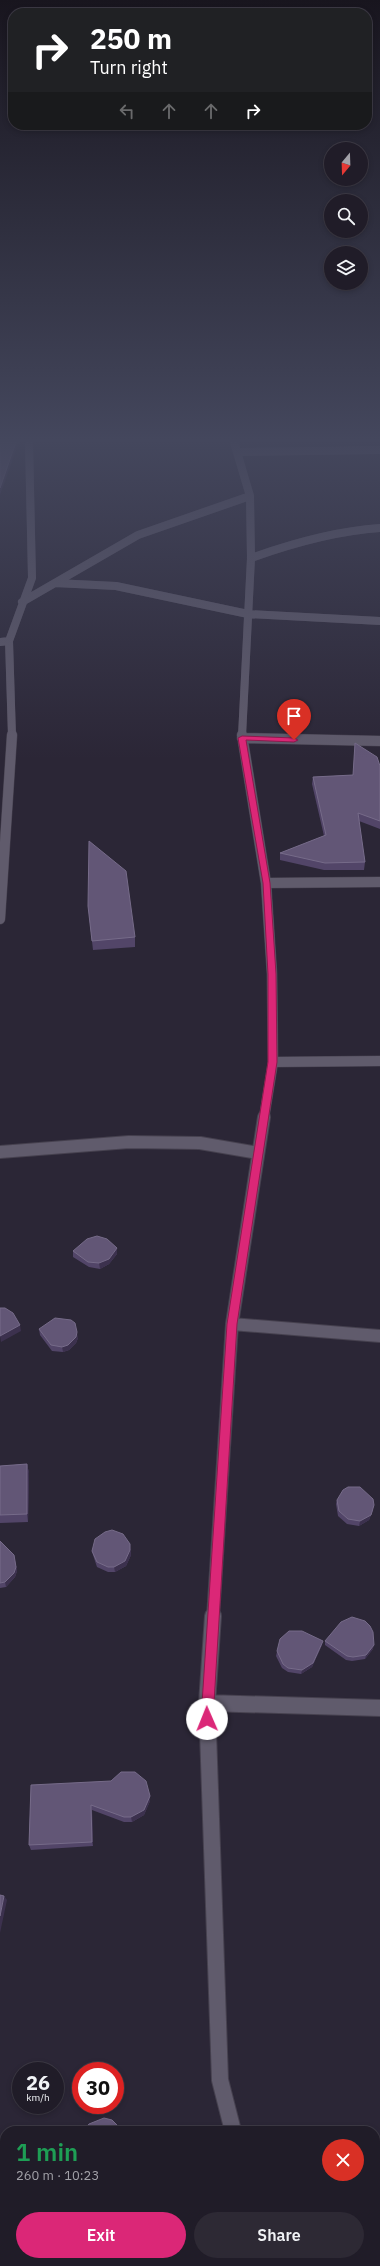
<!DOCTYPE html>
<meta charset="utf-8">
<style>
:root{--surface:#201c28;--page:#2d2934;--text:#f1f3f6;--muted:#a2a1a8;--line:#3d3a45;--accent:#db2777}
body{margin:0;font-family:"IBM Plex Sans",sans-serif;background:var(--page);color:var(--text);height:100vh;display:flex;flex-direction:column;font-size:15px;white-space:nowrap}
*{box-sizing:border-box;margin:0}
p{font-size:13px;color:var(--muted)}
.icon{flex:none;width:22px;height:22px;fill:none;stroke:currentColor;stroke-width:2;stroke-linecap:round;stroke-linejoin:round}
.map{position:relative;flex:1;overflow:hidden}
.side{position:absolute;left:0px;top:2126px;width:380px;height:140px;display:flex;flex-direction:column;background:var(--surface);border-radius:16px 16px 0 0;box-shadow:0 2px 6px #0003,0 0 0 1px var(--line)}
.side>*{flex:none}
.top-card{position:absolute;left:8px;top:8px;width:364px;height:122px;border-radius:16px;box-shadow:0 2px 6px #0003,0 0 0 1px var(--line);background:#202124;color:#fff;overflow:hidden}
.needle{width:26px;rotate:199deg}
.buttons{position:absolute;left:324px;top:142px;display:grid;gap:8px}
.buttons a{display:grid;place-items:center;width:44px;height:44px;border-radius:50%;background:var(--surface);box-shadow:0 2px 6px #0003,0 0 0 1px var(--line);font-size:20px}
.speed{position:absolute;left:12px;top:2062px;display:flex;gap:8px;font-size:20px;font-weight:700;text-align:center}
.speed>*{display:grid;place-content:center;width:52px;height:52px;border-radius:50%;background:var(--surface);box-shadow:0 2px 6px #0003,0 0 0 1px var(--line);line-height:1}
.speed small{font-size:10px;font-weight:400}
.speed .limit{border:6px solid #d22;background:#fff;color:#111}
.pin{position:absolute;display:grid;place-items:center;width:34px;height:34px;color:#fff;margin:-41px -17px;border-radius:50% 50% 50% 0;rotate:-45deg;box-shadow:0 0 4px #0007}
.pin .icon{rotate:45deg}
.me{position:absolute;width:44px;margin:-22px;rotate:359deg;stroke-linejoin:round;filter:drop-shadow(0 0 3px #0008)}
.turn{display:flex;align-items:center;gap:14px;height:84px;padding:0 16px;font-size:18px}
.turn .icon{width:52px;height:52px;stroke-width:2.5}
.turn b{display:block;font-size:28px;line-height:34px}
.lanes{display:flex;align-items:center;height:38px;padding:0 16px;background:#0003;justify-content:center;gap:20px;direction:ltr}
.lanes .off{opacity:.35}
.round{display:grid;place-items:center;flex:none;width:42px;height:42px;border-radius:21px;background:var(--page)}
.overview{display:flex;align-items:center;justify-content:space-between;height:68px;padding:0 16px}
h1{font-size:24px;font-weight:600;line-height:30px;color:#1e9e55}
.action{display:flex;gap:8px;margin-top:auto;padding:8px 16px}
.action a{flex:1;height:46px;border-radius:24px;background:var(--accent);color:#fff;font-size:16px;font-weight:600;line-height:46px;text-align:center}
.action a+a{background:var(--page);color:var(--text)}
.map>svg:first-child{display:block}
</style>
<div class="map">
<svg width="380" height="2266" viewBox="0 0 380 2266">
<rect width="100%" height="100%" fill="#2b2636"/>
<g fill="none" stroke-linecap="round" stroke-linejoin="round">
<g stroke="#46414f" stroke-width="8">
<path id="minor-far3" d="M234,442L250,496L251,558L242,736
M237,452L380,450
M251,558C293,543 335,531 380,528
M55,583L116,586L248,614L380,621
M22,602L138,535L250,496
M9,641L32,578L29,442
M0,642L9,641L12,736"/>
</g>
<g stroke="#46414f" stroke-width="11">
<path id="minor-far2" d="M242,735L266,883L272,974L273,1062L264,1118
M242,738L380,741
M266,883L380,882
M0,919L12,735
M273,1062L380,1061"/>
</g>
<g stroke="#46414f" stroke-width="14">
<path id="minor-far1" d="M0,1152L129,1142L200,1143L258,1153
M232,1324L380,1336
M213,1617L232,1324L264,1117"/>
</g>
<g stroke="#46414f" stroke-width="18">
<path id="minor" d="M213,1616L207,1703L220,2080L233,2131
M207,1703L380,1708
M375,2160L380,2162
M236,2261V2266"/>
</g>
<use href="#minor-far3" stroke="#605b6c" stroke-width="8"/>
<use href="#minor-far2" stroke="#605b6c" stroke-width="10"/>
<use href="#minor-far1" stroke="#605b6c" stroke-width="12"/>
<use href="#minor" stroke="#605b6c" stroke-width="16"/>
</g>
<path fill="#524568" d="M355,743L380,766V829L359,821L365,862L364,870H324L280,860V853L324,836L312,784L313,777L353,775Z
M89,915L135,937V947L93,950Z
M73,1251L117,1254L109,1264L100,1269L89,1267L73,1257Z
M39,1329L78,1338L76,1343L69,1350L63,1352L52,1351L40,1335Z
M27,1464L29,1473L28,1522L0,1523V1466Z
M337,1500L373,1510L369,1520L359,1526L347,1524L338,1516L336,1504Z
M0,1541L14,1555L17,1571L15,1577L6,1587L0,1588Z
M130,1548L131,1555L126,1566L115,1572H108L97,1567L93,1555L92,1551Z
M280,1639L322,1645L312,1667L301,1674L288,1672L282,1668L276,1656Z
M325,1641L373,1649L365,1659L352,1661L346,1660L325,1645Z
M31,1785L150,1796V1801L144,1815L132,1822H124L92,1810L93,1846L31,1850L29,1845Z"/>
<path fill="#3c314e" d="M16,442H19L0,495V488Z
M117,1248V1254L109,1264L100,1269L99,1263Z
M20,1325L21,1331L1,1342L0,1336Z
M77,1332L78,1338L76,1343L69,1350L63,1352L62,1347Z
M27,1464L29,1473L28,1522L27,1514Z
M374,1505L369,1520L359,1526L360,1521Z
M130,1550L131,1555L126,1566L115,1572L114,1567Z
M14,1555L17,1571L15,1577L6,1587L5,1582Z
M323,1641L322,1645L312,1667L301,1674L302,1670Z
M374,1645L373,1649L365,1659L366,1655Z
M150,1796V1801L144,1815L132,1822L131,1817Z
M91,1805L92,1810L93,1846L92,1842Z
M4,1896L7,1900L0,1933V1916Z"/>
<path fill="#625676" stroke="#766b89" d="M0,442H16L0,488Z
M355,743L377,757L380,766V821L358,813L365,862L325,863L280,853L326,835L313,777L353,775Z
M89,841L126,871L135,937L92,941L88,906Z
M97,1236L107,1239L117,1248L109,1259L99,1263L88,1262L73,1251L87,1239Z
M0,1308H5L13,1313L20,1325L0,1336Z
M55,1318L71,1320L75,1323L77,1332L76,1337L68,1345L62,1347L51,1345L39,1329Z
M27,1464V1514L0,1515V1466Z
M348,1487H360L373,1499L374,1505L371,1515L360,1521L348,1519L339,1511L337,1500L343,1490Z
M112,1530L123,1534L130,1544V1550L125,1561L114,1567H108L97,1562L92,1551L95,1539L105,1532Z
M0,1541L14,1555L16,1567L14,1573L5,1582L0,1583Z
M352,1617L365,1621L370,1626L373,1632L374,1645L366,1655L353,1657L347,1656L325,1641L341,1622Z
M289,1631H302L323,1641L313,1663L302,1670L288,1668L283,1664L277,1651L280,1639Z
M121,1772H135L146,1781L150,1796L144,1810L131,1817H124L91,1805L92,1842L29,1845L31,1785L111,1781Z
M0,1895L4,1896L0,1916Z
M104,2118L112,2120L123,2131H83L89,2124Z"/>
<linearGradient id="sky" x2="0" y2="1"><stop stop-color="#18151e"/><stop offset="0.58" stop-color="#44475d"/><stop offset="1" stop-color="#44475d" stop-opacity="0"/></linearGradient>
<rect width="380" height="759" fill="url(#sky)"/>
<path fill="#db2777" stroke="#8e194d" d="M242,736L294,738L298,740L294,742L246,740L270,883L276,974L277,1062L237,1324L213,1719L212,1723L207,1725L203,1723L201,1719L227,1324L268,1062V974L263,883L238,738Z"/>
</svg>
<div class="buttons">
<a><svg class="needle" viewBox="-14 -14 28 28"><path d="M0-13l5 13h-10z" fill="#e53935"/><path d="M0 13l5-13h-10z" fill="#a2a1a8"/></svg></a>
<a><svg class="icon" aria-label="search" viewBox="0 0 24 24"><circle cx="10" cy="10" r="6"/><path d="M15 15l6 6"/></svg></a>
<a><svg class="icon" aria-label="layers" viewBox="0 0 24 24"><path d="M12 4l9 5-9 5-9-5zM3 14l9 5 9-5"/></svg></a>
</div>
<div class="speed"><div>26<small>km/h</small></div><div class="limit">30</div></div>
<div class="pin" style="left:294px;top:740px;background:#d93025"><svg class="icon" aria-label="arrive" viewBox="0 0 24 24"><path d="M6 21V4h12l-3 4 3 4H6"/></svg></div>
<svg class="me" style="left:207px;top:1719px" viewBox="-20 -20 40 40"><circle r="19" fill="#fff"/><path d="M0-13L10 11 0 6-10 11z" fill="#db2777"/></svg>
<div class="top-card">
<div class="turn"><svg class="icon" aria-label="right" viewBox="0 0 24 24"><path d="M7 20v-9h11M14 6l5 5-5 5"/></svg><div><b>250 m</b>Turn right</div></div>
<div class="lanes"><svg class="icon off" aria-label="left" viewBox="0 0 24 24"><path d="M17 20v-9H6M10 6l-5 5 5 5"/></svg><svg class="icon off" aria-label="ahead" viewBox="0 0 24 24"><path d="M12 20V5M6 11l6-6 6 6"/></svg><svg class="icon off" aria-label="ahead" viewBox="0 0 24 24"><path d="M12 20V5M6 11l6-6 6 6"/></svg><svg class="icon" aria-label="right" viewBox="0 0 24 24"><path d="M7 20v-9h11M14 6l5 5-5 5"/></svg></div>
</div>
<section class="side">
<div class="overview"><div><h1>1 min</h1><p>260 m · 10:23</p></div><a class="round" style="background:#d93025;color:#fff"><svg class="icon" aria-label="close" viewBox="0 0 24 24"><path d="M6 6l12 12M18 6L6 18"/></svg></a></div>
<div class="action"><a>Exit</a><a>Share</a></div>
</section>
</div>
